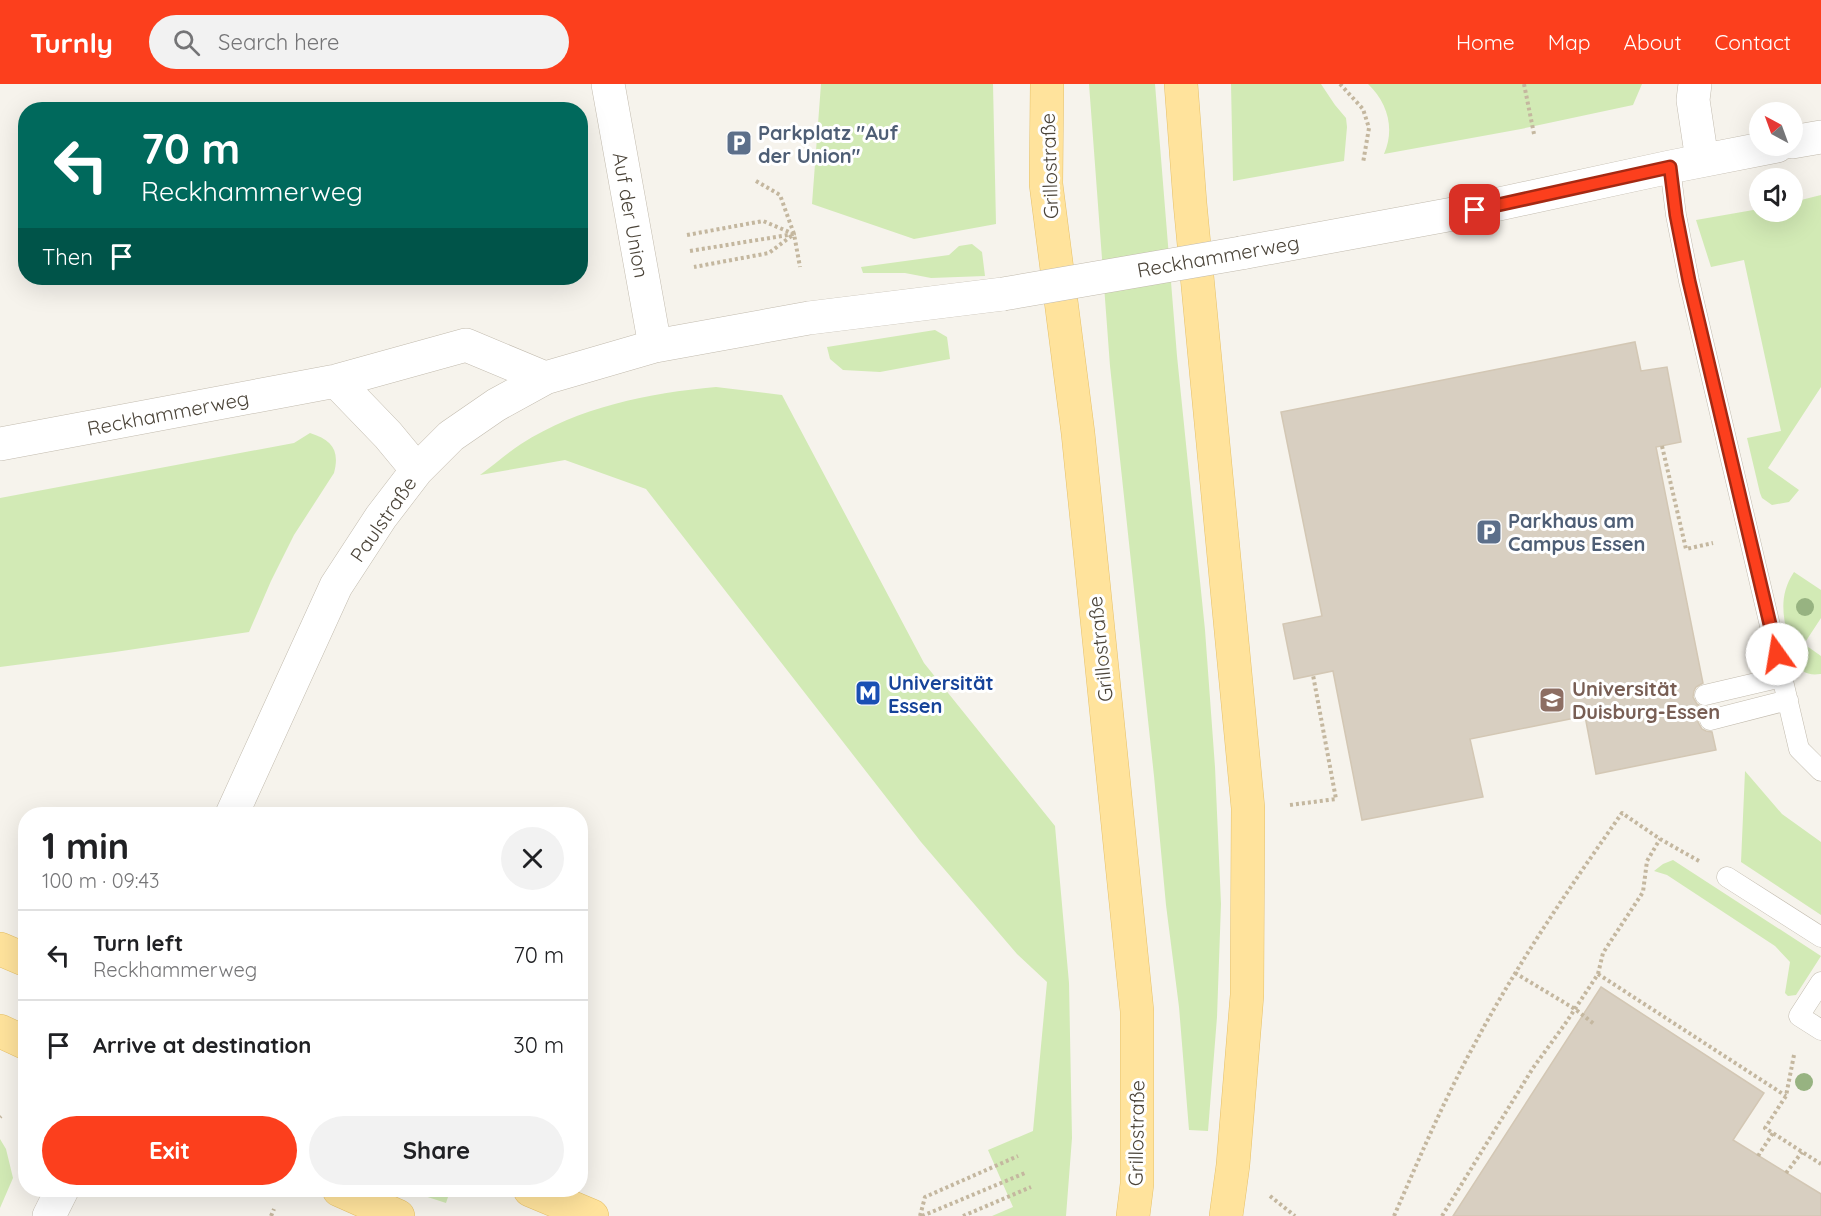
<!DOCTYPE html>
<meta charset="utf-8">
<style>
:root{--surface:#fff;--page:#f2f2f2;--text:#202124;--muted:#757577;--line:#e0e0e0;--accent:#fc3f1d}
body{margin:0;font-family:Quicksand,sans-serif;background:var(--page);color:var(--text);height:100vh;display:flex;flex-direction:column;font-size:22px;white-space:nowrap}
*{box-sizing:border-box;margin:0}
p{font-size:20px;color:var(--muted)}
.icon{flex:none;width:33px;height:33px;fill:none;stroke:currentColor;stroke-width:2;stroke-linecap:round;stroke-linejoin:round}
.map{position:relative;flex:1;overflow:hidden}
.panel{position:absolute;left:18px;top:723px;width:570px;height:390px;display:flex;flex-direction:column;background:var(--surface);border-radius:24px;box-shadow:0 6px 24px #0002}
.panel>*{flex:none}
.hud{position:absolute;left:18px;top:18px;width:570px;height:183px;border-radius:24px;box-shadow:0 6px 24px #0002;background:#00695c;color:#fff;overflow:hidden}
.needle{width:39px;rotate:319deg}
.buttons{position:absolute;left:1749px;top:18px;display:grid;gap:12px}
.buttons a{display:grid;place-items:center;width:54px;height:54px;border-radius:50%;background:var(--surface);box-shadow:0 6px 24px #0002;font-size:30px}
.pin{position:absolute;display:grid;place-items:center;width:51px;height:51px;color:#fff;margin:-26px;border-radius:12px;box-shadow:0 3px 9px #0006}
.me{position:absolute;width:66px;margin:-33px;rotate:347deg;stroke-linejoin:round;filter:drop-shadow(0 0 4px #0008)}
.turn{display:flex;align-items:center;gap:21px;height:126px;padding:0 24px;font-size:27px}
.turn .icon{width:78px;height:78px;stroke-width:2.5}
.turn b{display:block;font-size:42px;line-height:51px}
.then{display:flex;align-items:center;height:57px;padding:0 24px;background:#0003;gap:12px;font-size:22px}
.round{display:grid;place-items:center;flex:none;width:63px;height:63px;border-radius:32px;background:var(--page)}
.summary{display:flex;align-items:center;justify-content:space-between;height:102px;padding:0 24px}
h1{font-size:36px;font-weight:700;line-height:45px}
.button{display:flex;gap:12px;margin-top:auto;padding:12px 24px}
.button a{flex:1;height:69px;border-radius:36px;background:var(--accent);color:#fff;font-size:24px;font-weight:700;line-height:69px;text-align:center}
.button a+a{background:var(--page);color:var(--text)}
ul{padding:0;list-style:none}
li{display:flex;align-items:center;gap:18px;height:90px;padding:0 24px;border-top:2px solid var(--line)}
li div{flex:1}
li b{display:block;font-size:22px}
li em{font-style:normal}
header{display:flex;align-items:center;gap:36px;box-sizing:border-box;height:84px;padding:0 30px;background:var(--accent);color:#fff}
header strong{font-size:28px}
nav{display:flex;gap:33px;margin-inline-start:auto;font-size:21px}
.search{width:420px;height:54px;background:var(--page);display:flex;align-items:center;gap:15px;box-sizing:border-box;padding:0 21px;border-radius:33px;color:var(--muted);font-size:22px}
.map>svg:first-child{display:block}
</style>
<header>
<strong>Turnly</strong>
<div class="search"><svg class="icon" aria-label="search" viewBox="0 0 24 24"><circle cx="10" cy="10" r="6"/><path d="M15 15l6 6"/></svg>Search here</div>
<nav><a>Home</a><a>Map</a><a>About</a><a>Contact</a></nav>
</header>
<div class="map">
<svg width="1821" height="1132" viewBox="0 0 1821 1132">
<rect width="100%" height="100%" fill="#f6f3ec"/>
<path fill="#d2eab5" d="M821,0H993L996,140L914,155L812,120Z
M1089,0H1155L1177,272L1205,546L1215,683L1221,820L1217,933L1208,1047L1189,1046L1179,923L1166,821L1154,692L1110,282Z
M1231,0H1321L1335,21L1346,34L1347,43L1344,77L1233,97Z
M1368,0H1642L1633,21L1521,45L1384,70C1395,45 1388,19 1368,0Z
M1821,111V303L1768,384L1799,406L1789,418L1772,421L1762,414L1760,409L1747,354L1781,347L1744,176L1711,183L1696,136L1759,125L1760,128H1792L1793,118Z
M972,160L982,168L985,192L931,194L905,189H863L861,183L949,171L959,162Z
M935,246L947,253L950,275L880,288L843,286L830,275L827,263Z
M716,303L782,311L924,579L1055,742L1069,899L1072,1054L1066,1132H992L1013,1123L988,1066L1033,1047L1047,898L1017,870L921,758L646,405L565,376L480,391C494,381 507,369 521,360C579,323 648,309 716,303Z
M310,349C332,356 340,366 334,389L294,451L271,497L249,548L115,568L0,583V414L294,359Z
M1794,488L1821,506V534L1804,560L1821,572V590H1820C1808,592 1799,587 1794,577C1787,545 1774,518 1794,488Z
M1745,687L1782,730L1821,758V831L1741,778Z
M1673,776L1821,872L1796,911L1788,912L1785,909L1790,878L1775,862L1667,791L1654,787L1663,780Z
M0,1055L6,1065L13,1094L0,1124Z
M406,1106H433L448,1113L446,1119Z"/>
<path fill="#d8cfc1" stroke="#d3c7b4" stroke-width="1.5" d="M1635,258L1641,287L1667,283L1681,358L1656,363L1703,599L1696,603L1694,607L1693,613L1697,620L1702,623H1707L1699,632L1698,638L1702,645L1706,647L1712,648L1716,666L1596,690L1585,632L1470,655L1483,713L1362,736L1333,587L1294,595L1283,540L1322,532L1281,328Z
M1601,903L1764,1009L1733,1056L1821,1110V1132H1453Z"/>
<g fill="none" stroke-linecap="round" stroke-linejoin="round">
<g stroke="#c2bbae" stroke-width="21">
<path id="service" d="M1670,83L1676,131L1689,197L1799,665L1821,687
M1705,611L1782,593
M1710,636L1788,616
M1727,793L1821,853
M1821,898L1799,932L1821,946"/>
</g>
<g stroke="#c2bbae" stroke-width="34">
<path id="minor" d="M608,0L655,262
M1695,0L1693,16L1702,76
M1792,58L1821,53
M1241,169L1453,130L1670,83L1777,62
M336,297L388,351L417,386
M0,360L336,297L466,261L545,294
M232,730L336,502L381,433L417,386L451,352L496,321L545,294L655,262L809,234L1003,210
M49,1132L62,1106"/>
</g>
<g stroke="#e6c16a" stroke-width="34">
<path id="primary" d="M1047,0L1046,100L1078,349L1137,927V1100L1133,1132
M1181,0L1190,119L1248,724L1247,911L1233,1081L1226,1132
M0,865L26,876
M0,947L26,959
M339,1106L398,1132
M530,1106L592,1132"/>
</g>
<path stroke="#c4b79f" stroke-width="4" stroke-dasharray="3 3" stroke-linecap="butt" d="M1340,0L1363,25L1369,44L1363,79
M1524,0L1534,50
M756,97L780,111L794,150L800,183
M687,151L763,137L794,150L769,169L694,183
M690,167L794,150
M1662,362L1686,465L1713,459
M1290,721L1336,715L1313,591
M1515,889L1575,925L1594,940
M1598,890L1603,869L1643,808L1647,777L1660,755
M1794,971L1786,1012L1765,1044L1821,1080
M0,1033L1,1032
M1758,1072L1773,1049
M1786,1089L1802,1068
M1270,1112L1295,1132
M271,1132L274,1125
M920,1132L925,1113L1018,1072
M922,1132L1025,1089
M963,1132L1031,1103
M1394,1132C1419,1075 1443,1018 1473,963C1516,882 1569,804 1622,729L1660,755L1699,777
M1442,1132L1533,984L1565,940L1598,890L1786,1012"/>
<use href="#service" stroke="#fff" stroke-width="20"/>
<use href="#minor" stroke="#fff" stroke-width="33"/>
<use href="#primary" stroke="#ffe39c" stroke-width="33"/>
<g stroke="#c2bbae" stroke-width="34" stroke-linecap="butt">
<path id="minor-bridge" d="M1003,210L1241,169"/>
</g>
<use href="#minor-bridge" stroke="#fff" stroke-width="33"/>
</g>
<g fill="#97b381">
<circle cx="1805" cy="523" r="9"/>
<circle cx="1804" cy="998" r="9"/>
</g>
<g fill="none" stroke-linecap="round" stroke-linejoin="round">
<g stroke="#a42913" stroke-width="15">
<path id="route" d="M1475,126L1670,83L1676,131L1689,197L1777,570"/>
</g>
<use href="#route" stroke="#fc3f1d" stroke-width="10"/>
</g>
<defs>
<g id="parking-square" transform="scale(1.35)"><rect x="-9" y="-9" width="18" height="18" rx="4" fill="#5c6f8a" stroke="#fff"/><path d="M-3.5-5.5H1a3.5 3.5 0 0 1 0 7H-1V5.5H-3.5ZM-1-3.4V-.6H.8a1.4 1.4 0 0 0 0-2.8Z" fill="#fff"/></g>
<g id="metro-square" transform="scale(1.35)"><rect x="-9" y="-9" width="18" height="18" rx="4" fill="#1a4fb4" stroke="#fff"/><path d="M-5.5 5V-5H-3L0 0L3-5H5.5V5H3V-.5L0 4L-3-.5V5Z" fill="#fff"/></g>
<g id="university-square" transform="scale(1.35)"><rect x="-9" y="-9" width="18" height="18" rx="4" fill="#8d6e63" stroke="#fff"/><path d="M0-5L7-2L0 1L-7-2ZM-4 1L0 2.5L4 1V4Q0 6-4 4Z" fill="#fff"/></g>
</defs>
<g fill-rule="evenodd">
<use href="#parking-square" x="739" y="59"/>
<use href="#parking-square" x="1489" y="448"/>
<use href="#metro-square" x="868" y="609"/>
<use href="#university-square" x="1552" y="616"/>
</g>
<g text-anchor="middle" dominant-baseline="central" stroke-width="6" stroke-linejoin="round" paint-order="stroke">
<g font-size="20" font-weight="bold" fill="#4e5e75" stroke="#fff" text-anchor="start">
<text x="758" y="48">Parkplatz "Auf<tspan x="758" dy="23">der Union"</tspan></text>
<text x="1508" y="436">Parkhaus am<tspan x="1508" dy="23">Campus Essen</tspan></text>
</g>
<g font-size="20" fill="#4b4439" stroke="#fff">
<text transform="translate(1049 82) rotate(-92)">Grillostraße</text>
<text transform="translate(631 131) rotate(80)">Auf der Union</text>
<text transform="translate(1218 172) rotate(-10)">Reckhammerweg</text>
<text transform="translate(168 329) rotate(-11)">Reckhammerweg</text>
<text transform="translate(383 435) rotate(-55)">Paulstraße</text>
<text transform="translate(1100 565) rotate(-96)">Grillostraße</text>
<text transform="translate(1136 1049) rotate(-89)">Grillostraße</text>
</g>
<g font-size="20" font-weight="bold" fill="#164399" stroke="#fff" text-anchor="start">
<text x="888" y="598">Universität<tspan x="888" dy="23">Essen</tspan></text>
</g>
<g font-size="20" font-weight="bold" fill="#785e54" stroke="#fff" text-anchor="start">
<text x="1572" y="604">Universität<tspan x="1572" dy="23">Duisburg-Essen</tspan></text>
</g>
</g>
</svg>
<div class="buttons">
<a><svg class="needle" viewBox="-14 -14 28 28"><path d="M0-13l5 13h-10z" fill="#e53935"/><path d="M0 13l5-13h-10z" fill="#757577"/></svg></a>
<a><svg class="icon" aria-label="sound" viewBox="0 0 24 24"><path d="M4 9h4l5-4v14l-5-4H4zM17 9q2 3 0 6"/></svg></a>
</div>
<div class="pin" style="left:1475px;top:126px;background:#d93025"><svg class="icon" aria-label="arrive" viewBox="0 0 24 24"><path d="M6 21V4h12l-3 4 3 4H6"/></svg></div>
<svg class="me" style="left:1777px;top:570px" viewBox="-20 -20 40 40"><circle r="19" fill="#fff"/><path d="M0-13L10 11 0 6-10 11z" fill="#fc3f1d"/></svg>
<div class="hud">
<div class="turn"><svg class="icon" aria-label="left" viewBox="0 0 24 24"><path d="M17 20v-9H6M10 6l-5 5 5 5"/></svg><div><b>70 m</b>Reckhammerweg</div></div>
<div class="then">Then<svg class="icon" aria-label="arrive" viewBox="0 0 24 24"><path d="M6 21V4h12l-3 4 3 4H6"/></svg></div>
</div>
<section class="panel">
<div class="summary"><div><h1>1 min</h1><p>100 m · 09:43</p></div><a class="round"><svg class="icon" aria-label="close" viewBox="0 0 24 24"><path d="M6 6l12 12M18 6L6 18"/></svg></a></div>
<ul>
<li><svg class="icon" aria-label="left" viewBox="0 0 24 24"><path d="M17 20v-9H6M10 6l-5 5 5 5"/></svg><div><b>Turn left</b><p>Reckhammerweg</p></div><em>70 m</em></li>
<li><svg class="icon" aria-label="arrive" viewBox="0 0 24 24"><path d="M6 21V4h12l-3 4 3 4H6"/></svg><div><b>Arrive at destination</b></div><em>30 m</em></li>
</ul>
<div class="button"><a>Exit</a><a>Share</a></div>
</section>
</div>
